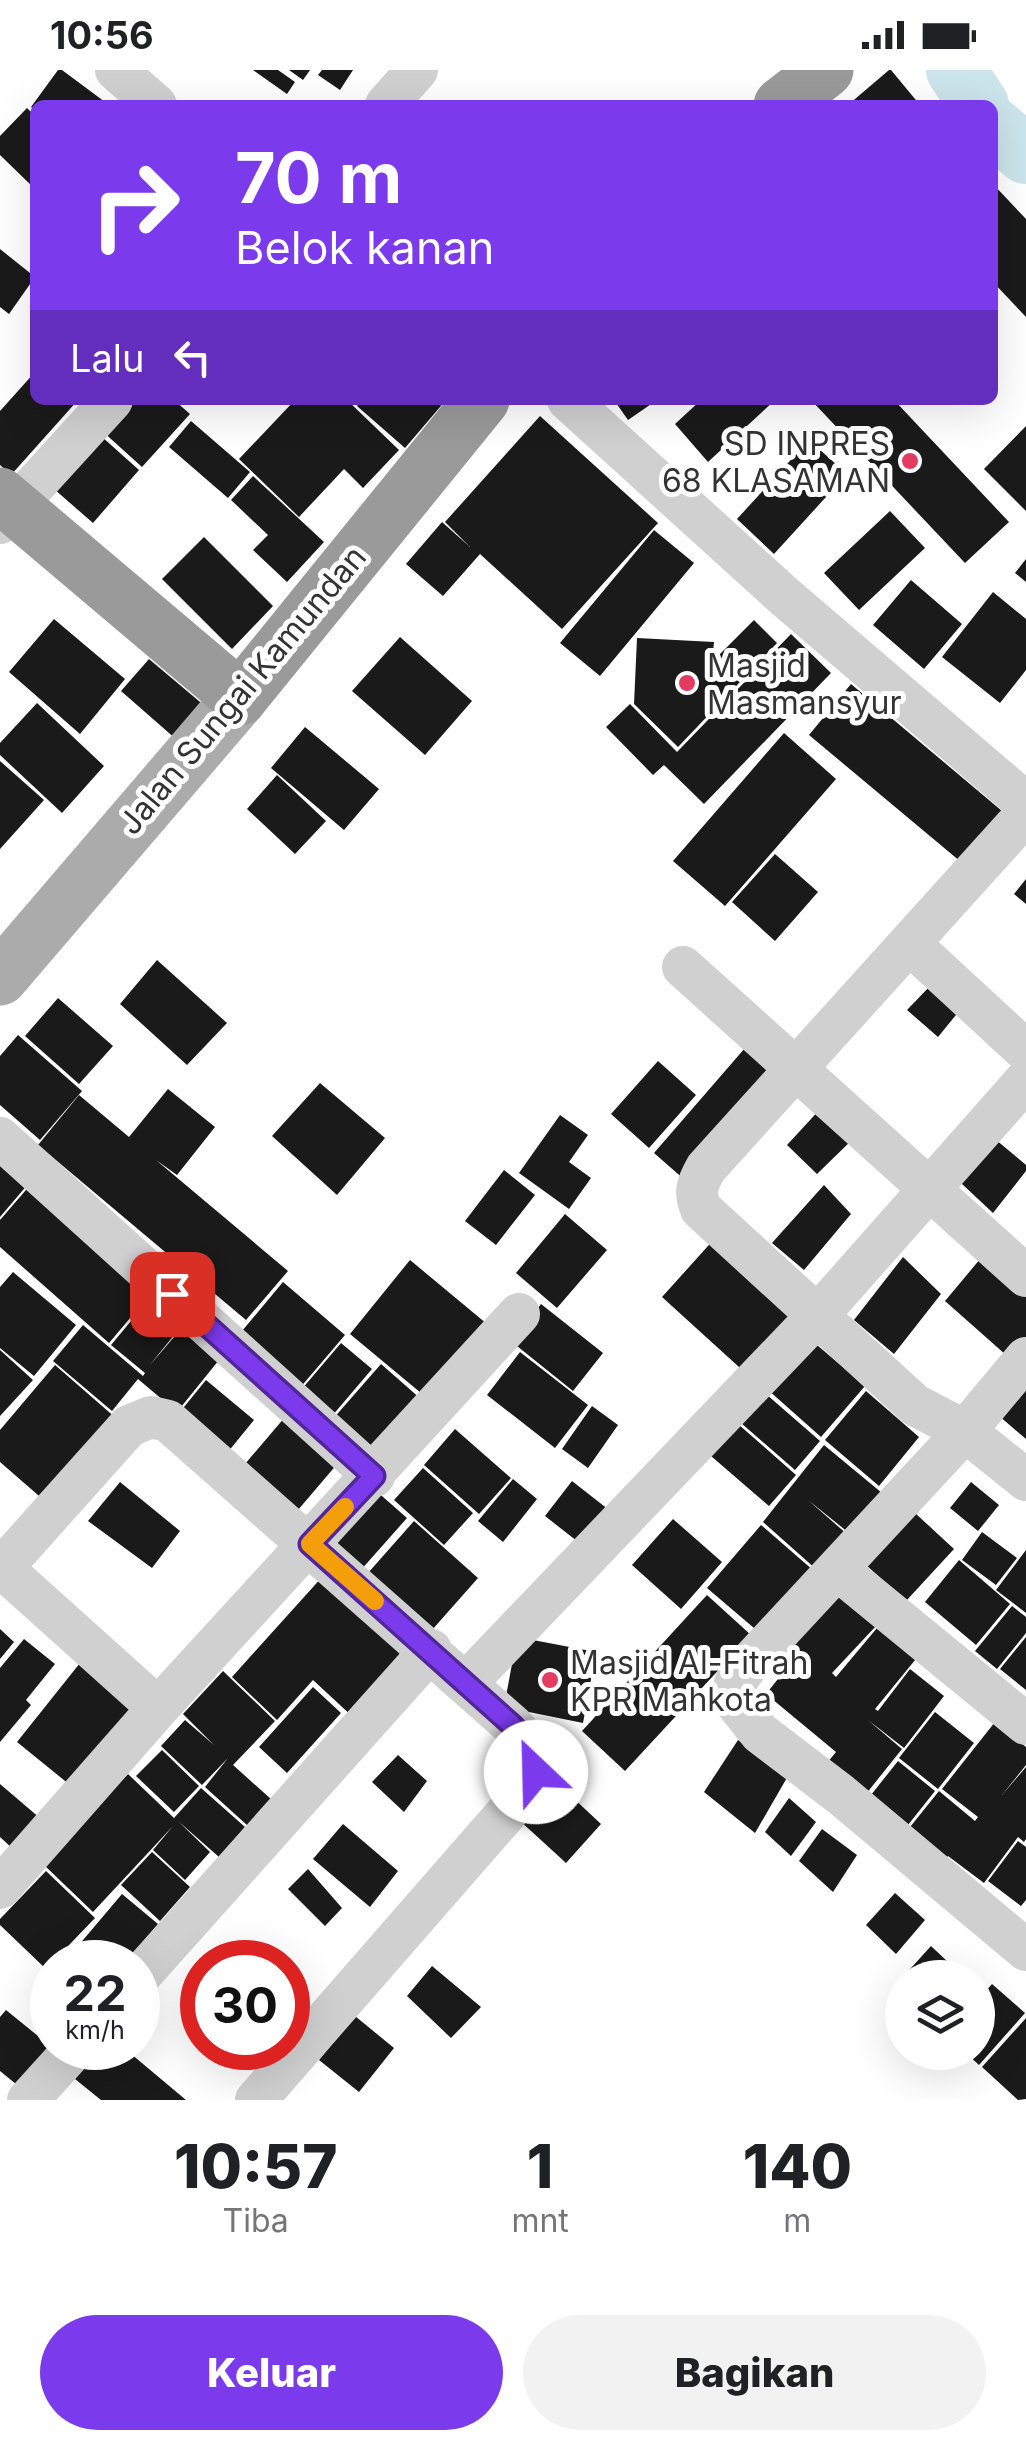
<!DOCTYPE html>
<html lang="id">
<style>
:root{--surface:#fff;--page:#f2f2f2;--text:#202124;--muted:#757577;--accent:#7c3aed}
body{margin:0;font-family:Inter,sans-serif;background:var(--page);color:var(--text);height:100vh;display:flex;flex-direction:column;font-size:38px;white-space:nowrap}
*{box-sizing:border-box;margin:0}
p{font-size:32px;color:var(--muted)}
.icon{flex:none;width:55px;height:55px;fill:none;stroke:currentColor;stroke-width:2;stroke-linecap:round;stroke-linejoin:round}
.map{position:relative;height:2030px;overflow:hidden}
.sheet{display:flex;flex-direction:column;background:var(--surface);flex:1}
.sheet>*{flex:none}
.banner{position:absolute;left:30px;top:30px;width:968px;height:305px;border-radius:15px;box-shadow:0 10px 40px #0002;background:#7c3aed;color:#fff;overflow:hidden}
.fabs{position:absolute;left:885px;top:1890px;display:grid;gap:20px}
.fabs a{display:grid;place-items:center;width:110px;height:110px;border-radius:50%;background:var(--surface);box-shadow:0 10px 40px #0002;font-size:50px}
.speed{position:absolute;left:30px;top:1870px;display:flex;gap:20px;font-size:50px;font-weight:700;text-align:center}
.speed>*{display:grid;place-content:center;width:130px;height:130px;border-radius:50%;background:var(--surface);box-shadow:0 10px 40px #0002;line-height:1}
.speed small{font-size:25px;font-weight:400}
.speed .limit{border:15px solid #d22;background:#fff;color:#111}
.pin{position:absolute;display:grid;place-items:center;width:85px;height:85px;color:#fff;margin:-42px;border-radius:20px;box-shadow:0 5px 15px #0006}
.me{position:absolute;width:110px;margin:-55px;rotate:336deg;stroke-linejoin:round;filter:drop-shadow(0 0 8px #0008)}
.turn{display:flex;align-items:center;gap:35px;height:210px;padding:0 40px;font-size:45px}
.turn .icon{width:130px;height:130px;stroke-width:2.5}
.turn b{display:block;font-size:70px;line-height:85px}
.then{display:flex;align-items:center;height:95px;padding:0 40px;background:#0003;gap:20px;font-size:38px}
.eta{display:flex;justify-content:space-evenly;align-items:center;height:170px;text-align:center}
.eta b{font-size:60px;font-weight:800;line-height:70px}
.cta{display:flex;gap:20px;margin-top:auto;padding:20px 40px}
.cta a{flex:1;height:115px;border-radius:60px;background:var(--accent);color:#fff;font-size:40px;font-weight:800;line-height:115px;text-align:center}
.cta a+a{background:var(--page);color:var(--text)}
.status{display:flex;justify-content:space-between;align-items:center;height:70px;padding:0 50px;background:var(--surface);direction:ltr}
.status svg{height:28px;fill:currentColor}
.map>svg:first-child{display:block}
</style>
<div class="status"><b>10:56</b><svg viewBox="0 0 49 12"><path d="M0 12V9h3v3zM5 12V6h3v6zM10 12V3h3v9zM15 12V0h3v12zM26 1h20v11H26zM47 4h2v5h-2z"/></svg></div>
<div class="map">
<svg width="1026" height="2030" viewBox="0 0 1026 2030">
<rect width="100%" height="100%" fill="#fff"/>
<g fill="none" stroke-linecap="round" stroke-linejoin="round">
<path stroke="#cce4eb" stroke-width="60" d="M956,0L979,35
M992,56L1026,84"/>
</g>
<path fill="#1a1a1a" d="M58,0H62L109,35H35V40L31,37Z
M253,0H278L295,12L287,24Z
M289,0H310L303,10Z
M322,0H353L340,20L318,5Z
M891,0L920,35H848L889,0Z
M27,38L35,46V119L0,85V66Z
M992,113L1026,149V247L992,211Z
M0,179L35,207L9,244L0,237Z
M35,302V330H78L11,405L0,395V341Z
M127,330H174L190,344L142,397L101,360Z
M295,330H347L399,380L363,418L344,399L299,447L239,389Z
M362,330H446L405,378L357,336Z
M614,330H657L628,350Z
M701,330H775L708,392L675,354Z
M811,330H894L1009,452L965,493Z
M540,346L658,453L562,559L480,484L443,526L406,494L442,452L470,477L445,452Z
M191,351L250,402L228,428L169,377Z
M1026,356V441L984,399Z
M101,366L139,400L93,453L54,419Z
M809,370L847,404L774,484L737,449Z
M253,406L324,472L287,512L253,480L268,465L231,430Z
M890,441L925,478L859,540L824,503Z
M654,460L694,493L600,606L560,573Z
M204,467L273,536L232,579L162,509Z
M1026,489V512L1015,503Z
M911,510L962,554L924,599L873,555Z
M993,522L1026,549V600L1000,633L942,587Z
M54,549L125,609L80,664L9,602Z
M754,550L777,573L678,677L634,634L637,568L714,572L712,592Z
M791,564L831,603L704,734L664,695L653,705L606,657L630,634L677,682Z
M400,567L472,631L425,685L352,621Z
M149,589L206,637L177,670L121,621Z
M851,614L1002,741L961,792L809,665Z
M37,633L104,696L62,743L0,685V673Z
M305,657L379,719L344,760L271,698Z
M784,663L836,709L725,836L673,791Z
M0,691L44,730L0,779Z
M277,705L326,751L295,784L247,739Z
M775,784L818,822L775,871L732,832Z
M1026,809V834L1014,824Z
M157,890L227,953L187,995L120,934Z
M931,915L960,940L938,967L907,940Z
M58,928L113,976L79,1014L25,966Z
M18,965L82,1021L40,1070L0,1035V986Z
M745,978L777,1006L686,1111L654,1083Z
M658,991L696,1025L649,1078L611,1044Z
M320,1013L385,1068L337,1125L272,1066Z
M168,1019L215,1057L177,1105L156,1090L288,1201L246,1250L38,1075L79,1025L129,1067Z
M823,1036L855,1067L817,1104L787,1075Z
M560,1045L588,1065L569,1092L591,1108L569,1139L519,1103Z
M995,1069L1026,1095V1101L993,1143L961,1113Z
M0,1088L29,1113L0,1147Z
M504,1100L535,1125L496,1175L465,1151Z
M32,1113L153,1221L109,1273L0,1177V1150Z
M824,1115L851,1144L804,1200L772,1173Z
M565,1144L607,1180L557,1238L516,1203Z
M717,1166L805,1246L750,1307L662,1227Z
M986,1182L1026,1221V1267L1006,1285L945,1231Z
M903,1187L941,1224L894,1284L854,1250Z
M410,1190L493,1259L433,1333L350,1264Z
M13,1202L76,1255L34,1306L0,1278V1217Z
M283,1212L345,1265L299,1319L237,1267Z
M151,1227L183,1254L149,1296L181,1259L219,1290L177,1342L138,1309L112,1341L53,1291L83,1255L143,1306L145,1303L111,1275Z
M541,1234L603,1283L573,1321L512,1272Z
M810,1269L865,1316L821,1367L767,1319Z
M341,1273L372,1299L332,1346L301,1320Z
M0,1280L33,1310L0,1346Z
M520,1282L588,1335L555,1378L487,1325Z
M381,1294L430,1337L381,1394L332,1350Z
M55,1295L117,1349L46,1432L0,1392V1360Z
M1026,1297V1369L991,1339Z
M206,1310L254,1350L223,1388L175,1348Z
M866,1321L919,1367L879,1416L825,1370Z
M766,1324L820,1371L795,1400L741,1353Z
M592,1336L618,1355L588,1398L562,1379Z
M291,1340L344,1386L292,1447L239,1401Z
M738,1354L796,1405L769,1436L711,1386Z
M455,1359L511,1408L479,1444L424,1395Z
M824,1375L882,1423L849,1463L808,1430L848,1465L817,1500L763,1452Z
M423,1398L473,1443L444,1475L394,1430Z
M513,1409L537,1429L503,1472L478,1451Z
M572,1411L609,1440L582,1475L545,1446Z
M120,1412L180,1461L152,1498L88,1451Z
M971,1412L999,1435L978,1461L950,1438Z
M374,1419L407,1448L360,1501L327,1472Z
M914,1442L954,1479L906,1531L866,1495Z
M673,1449L722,1492L681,1539L632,1495Z
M414,1451L478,1508L432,1560L368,1503Z
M761,1455L814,1501L761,1564L707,1518Z
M982,1462L1017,1488L996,1515L962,1490Z
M1026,1480V1543L996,1520Z
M959,1490L1010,1534L976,1575L925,1532Z
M323,1506L410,1588L354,1648L313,1610L277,1650L232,1607Z
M840,1523L876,1556L832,1603L836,1607L882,1552L920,1584L875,1639L878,1641L910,1599L944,1626L904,1678L868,1650L902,1679L866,1724L827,1693L836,1682L766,1624L797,1585L790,1578Z
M707,1525L751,1565L625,1701L582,1661Z
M1012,1536L1026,1547V1563L997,1599L975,1581Z
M0,1559L14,1572L0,1589Z
M517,1567L596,1582L583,1653L504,1637Z
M1026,1567V1620L1000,1599Z
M24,1569L55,1594L26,1630L31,1635L0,1672V1598Z
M80,1593L133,1635L70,1715L17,1672Z
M223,1601L275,1651L233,1695L272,1730L248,1756L205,1717L228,1688L202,1715L161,1676L185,1650L214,1675L183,1644Z
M313,1617L341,1643L287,1703L259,1677Z
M935,1642L974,1673L938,1719L899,1688Z
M995,1652L1026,1677V1695L1002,1725L1026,1697V1769L1024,1772L1018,1767L984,1813L948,1786L939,1797L902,1767L939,1721L975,1751L978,1747L942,1719Z
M738,1670L788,1706L755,1763L704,1722Z
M162,1680L199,1716L174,1742L136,1706Z
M398,1685L427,1711L404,1742L372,1712Z
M898,1691L935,1721L904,1760L867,1730Z
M128,1704L174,1748L201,1718L245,1757L219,1787L178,1751L210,1782L185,1810L153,1780L173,1756L93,1842L43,1794Z
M554,1710L601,1754L566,1793L518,1749Z
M0,1714L41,1749L14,1780L0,1767Z
M789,1728L816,1752L791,1786L765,1762Z
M343,1754L398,1801L370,1837L313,1789Z
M822,1759L857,1785L833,1822L799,1791Z
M1018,1771L1026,1777V1830L1021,1836L988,1811Z
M152,1782L190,1817L160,1851L121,1815Z
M308,1799L342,1838L325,1856L288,1819Z
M46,1801L95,1848L46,1899L0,1855V1849Z
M895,1823L925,1850L896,1884L866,1855Z
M122,1824L158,1854L126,1892H97L78,1876Z
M931,1876L965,1908H902V1929L892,1919Z
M432,1896L481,1937L451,1968L407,1926Z
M992,1914L1025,1943L979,1995L965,1982H978V1930Z
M6,1940L54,1979L22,2019L0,2001V1947Z
M355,1946L394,1978L359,2022L319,1990Z
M1026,1948V2029L1018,2030L982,1997Z
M101,1978H124L186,2030H101L75,2009Z"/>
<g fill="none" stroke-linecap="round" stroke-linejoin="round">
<path stroke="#d0d0d0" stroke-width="42" d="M116,0L156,35
M386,35L417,0
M568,330L784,526L1026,733
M0,453L112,330
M1026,744L706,1098C697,1114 694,1122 701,1139L915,1335L965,1361L1026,1410
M911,875L1026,981
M683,897L1026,1206
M0,1068L374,1406
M1026,1288L965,1361L747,1596L735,1613L732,1628L760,1663L840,1724L1026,1880
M0,1496L158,1638
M2,1498L129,1356L151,1347L168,1351L512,1655L533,1678L536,1702L523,1724L256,2030
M838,1500L1026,1654
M466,1613L818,1245L1026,1010
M0,1818L158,1638L519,1244
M138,1908L431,1580
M28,2030L75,1978"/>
<path stroke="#ababab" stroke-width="55" d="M0,908L240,628"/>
<path stroke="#9a9a9a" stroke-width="55" d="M781,35L826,0
M0,425L240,628L482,330"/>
</g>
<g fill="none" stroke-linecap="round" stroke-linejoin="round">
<g stroke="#51269a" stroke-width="25">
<path id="route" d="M172,1224L374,1406L310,1474L512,1655L533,1678L536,1702"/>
</g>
<use href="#route" stroke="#7c3aed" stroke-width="18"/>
<path stroke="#f59e0b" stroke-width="18" d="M345,1437L310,1474L375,1531"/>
</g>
<g fill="#e33b61" stroke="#fff" stroke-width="4">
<circle cx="910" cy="391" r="10"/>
<circle cx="687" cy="613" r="10"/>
<circle cx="550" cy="1610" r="10"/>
</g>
<g text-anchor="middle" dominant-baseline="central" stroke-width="10" stroke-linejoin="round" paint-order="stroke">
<g font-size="32" fill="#333" stroke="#fff" text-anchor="start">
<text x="890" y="373" text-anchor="end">SD INPRES<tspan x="890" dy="37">68 KLASAMAN</tspan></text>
<text x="707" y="595">Masjid<tspan x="707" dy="37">Masmansyur</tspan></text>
<text x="570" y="1592">Masjid Al-Fitrah<tspan x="570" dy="37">KPR Mahkota</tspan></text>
</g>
<g font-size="32" fill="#333" stroke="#fff">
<text transform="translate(242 620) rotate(-50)">Jalan Sungai Kamundan</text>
</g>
</g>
</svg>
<div class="fabs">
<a><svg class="icon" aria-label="layers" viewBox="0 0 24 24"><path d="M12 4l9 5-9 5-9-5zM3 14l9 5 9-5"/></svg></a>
</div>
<div class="speed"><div>22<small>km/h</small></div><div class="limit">30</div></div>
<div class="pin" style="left:172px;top:1224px;background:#d93025"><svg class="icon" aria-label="arrive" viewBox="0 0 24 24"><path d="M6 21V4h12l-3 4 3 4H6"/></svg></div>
<svg class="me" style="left:536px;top:1702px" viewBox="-20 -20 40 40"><circle r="19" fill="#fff"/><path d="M0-13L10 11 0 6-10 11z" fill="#7c3aed"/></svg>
<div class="banner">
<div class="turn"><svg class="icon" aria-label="right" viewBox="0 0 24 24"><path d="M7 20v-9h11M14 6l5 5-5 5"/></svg><div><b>70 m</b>Belok kanan</div></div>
<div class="then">Lalu<svg class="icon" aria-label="left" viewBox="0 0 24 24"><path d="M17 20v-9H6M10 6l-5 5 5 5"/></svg></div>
</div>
</div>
<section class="sheet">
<div class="eta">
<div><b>10:57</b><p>Tiba</p></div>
<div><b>1</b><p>mnt</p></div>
<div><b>140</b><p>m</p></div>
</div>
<div class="cta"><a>Keluar</a><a>Bagikan</a></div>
</section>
